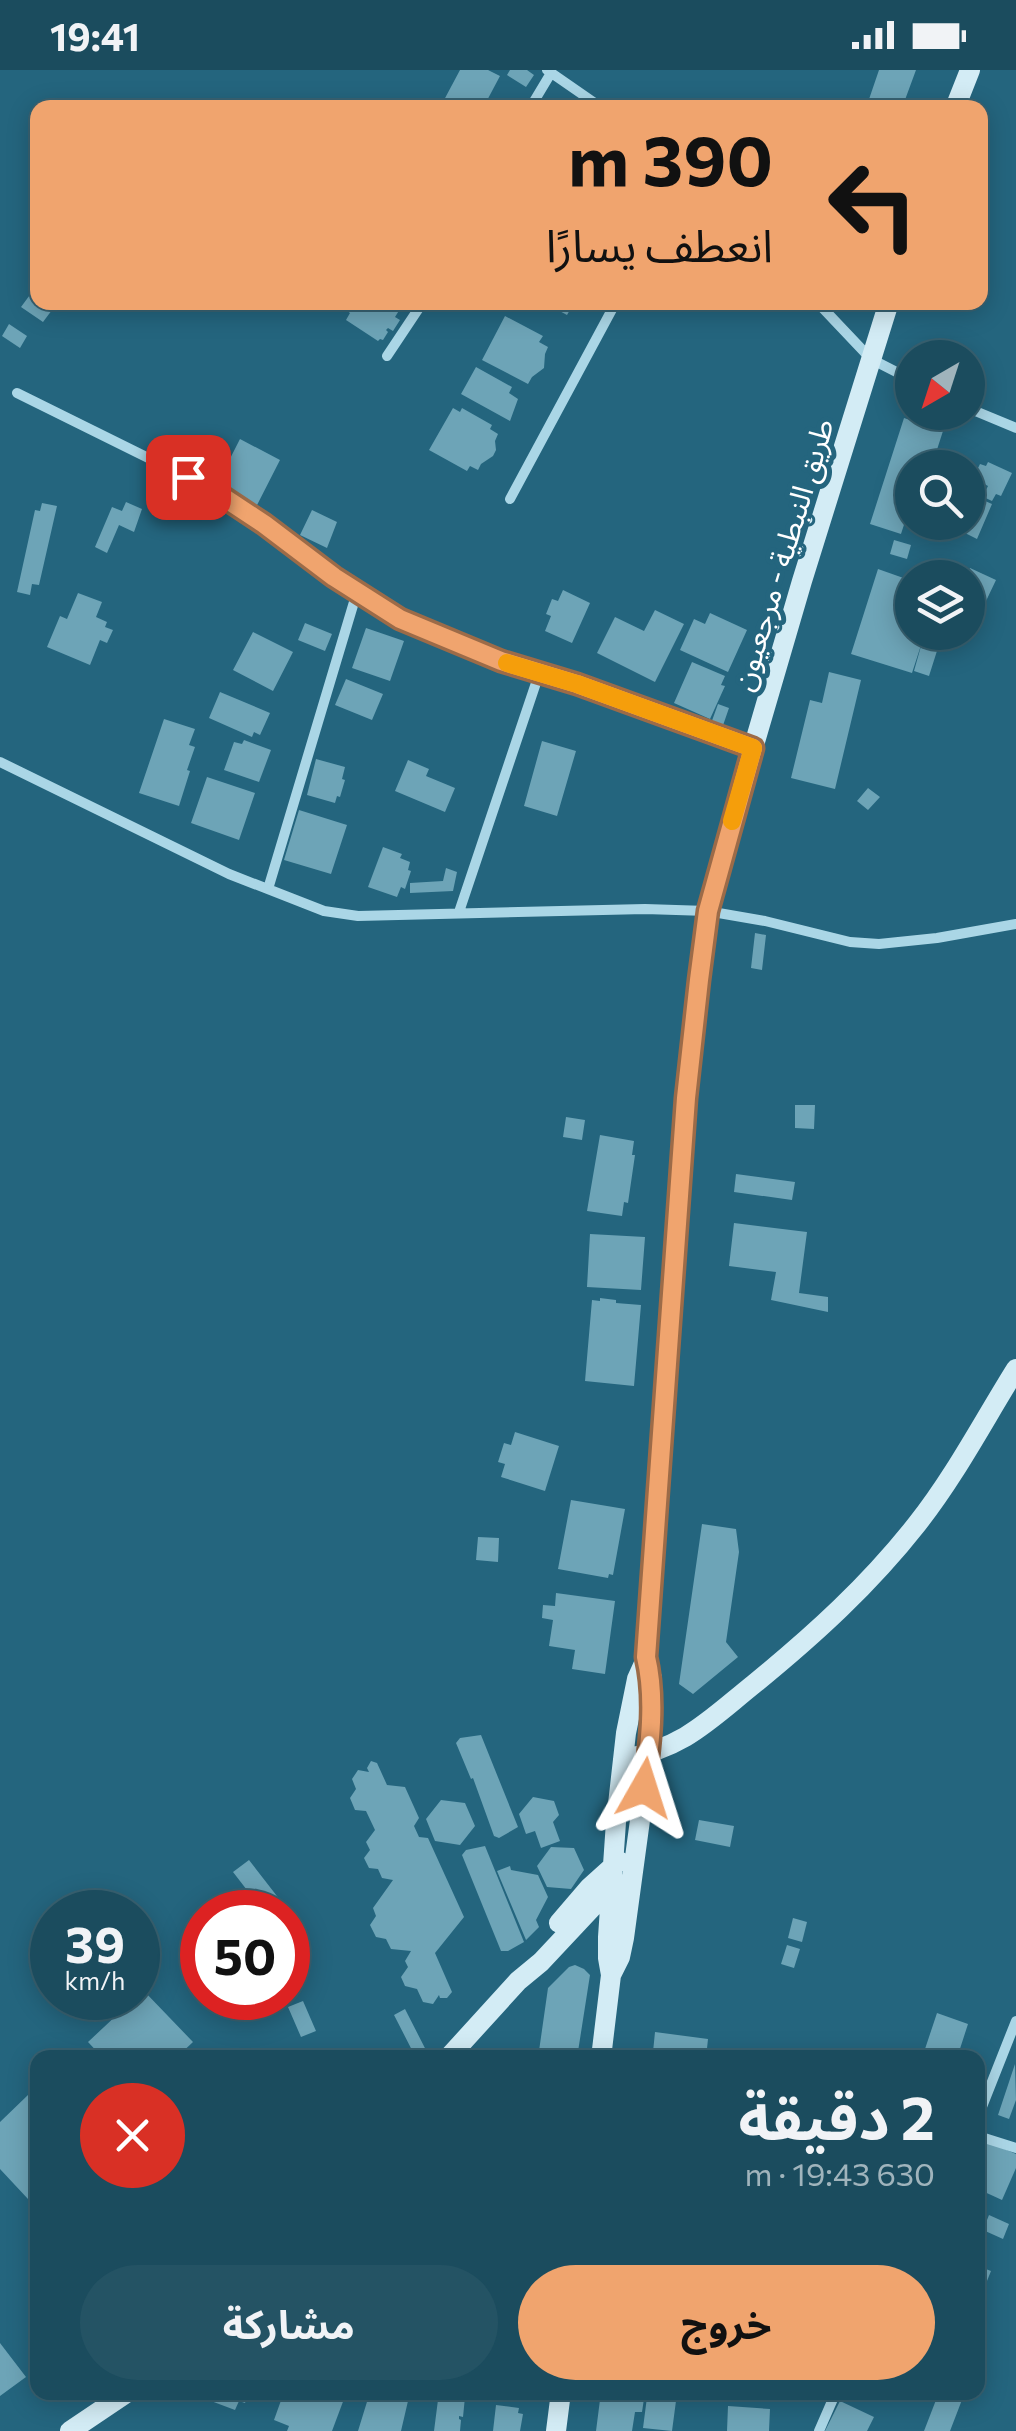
<!DOCTYPE html>
<html lang="ar">
<meta charset="utf-8">
<style>
:root{--surface:#1b4c5e;--page:#245364;--text:#f1f3f6;--muted:#a0b4bc;--line:#396373;--accent:#f0a46e}
body{margin:0;font-family:Commissioner,"Noto Sans Arabic",sans-serif;background:var(--page);color:var(--text);direction:rtl;height:100vh;display:flex;flex-direction:column;font-size:38px;white-space:nowrap}
*{box-sizing:border-box;margin:0}
p{font-size:32px;color:var(--muted)}
.icon{flex:none;width:55px;height:55px;fill:none;stroke:currentColor;stroke-width:2;stroke-linecap:round;stroke-linejoin:round}
.map{position:relative;flex:1;overflow:hidden;direction:ltr}
.drawer{position:absolute;left:30px;top:1980px;width:955px;height:350px;display:flex;flex-direction:column;background:var(--surface);border-radius:20px;box-shadow:0 5px 25px #0003,0 0 0 2px var(--line);direction:rtl}
.drawer>*{flex:none}
.banner{position:absolute;left:30px;top:30px;width:958px;height:210px;border-radius:20px;box-shadow:0 5px 25px #0003,0 0 0 2px var(--line);direction:rtl;background:#f0a46e;color:#111;overflow:hidden}
.needle{width:65px;rotate:219deg}
.tools{position:absolute;left:895px;top:270px;display:grid;gap:20px}
.tools a{display:grid;place-items:center;width:90px;height:90px;border-radius:50%;background:var(--surface);box-shadow:0 5px 25px #0003,0 0 0 2px var(--line);font-size:50px}
.speed{position:absolute;left:30px;top:1820px;display:flex;gap:20px;font-size:50px;font-weight:700;text-align:center}
.speed>*{display:grid;place-content:center;width:130px;height:130px;border-radius:50%;background:var(--surface);box-shadow:0 5px 25px #0003,0 0 0 2px var(--line);line-height:1}
.speed small{font-size:25px;font-weight:400}
.speed .limit{border:15px solid #d22;background:#fff;color:#111}
.pin{position:absolute;display:grid;place-items:center;width:85px;height:85px;color:#fff;margin:-42px;border-radius:20px;box-shadow:0 5px 15px #0006}
.me{position:absolute;width:110px;margin:-55px;rotate:6deg;stroke-linejoin:round;filter:drop-shadow(0 0 8px #0008)}
.turn{display:flex;align-items:center;gap:35px;height:210px;padding:0 50px;font-size:45px}
.turn .icon{width:130px;height:130px;stroke-width:2.5}
.turn b{display:block;font-size:70px;line-height:85px}
.round{display:grid;place-items:center;flex:none;width:105px;height:105px;border-radius:52px;background:var(--page)}
.head{display:flex;align-items:center;justify-content:space-between;height:170px;padding:0 50px}
h1{font-size:60px;font-weight:700;line-height:75px}
.action{display:flex;gap:20px;margin-top:auto;padding:20px 50px}
.action a{flex:1;height:115px;border-radius:60px;background:var(--accent);color:#111;font-size:40px;font-weight:700;line-height:115px;text-align:center}
.action a+a{background:var(--page);color:var(--text)}
.status{display:flex;justify-content:space-between;align-items:center;height:70px;padding:0 50px;background:var(--surface);direction:ltr}
.status svg{height:28px;fill:currentColor}
.map>svg:first-child{display:block}
</style>
<div class="status"><b>19:41</b><svg viewBox="0 0 49 12"><path d="M0 12V9h3v3zM5 12V6h3v6zM10 12V3h3v9zM15 12V0h3v12zM26 1h20v11H26zM47 4h2v5h-2z"/></svg></div>
<div class="map">
<svg width="1016" height="2361" viewBox="0 0 1016 2361">
<rect width="100%" height="100%" fill="#24657e"/>
<path fill="#6da4b7" d="M460,0H488L500,6L483,38H458L444,30Z
M510,0H527L534,5L526,17L507,5Z
M879,0H916L902,38H866Z
M38,214V232H58L43,252L21,237Z
M351,232H391L400,239L395,247L400,250L393,261L388,258L386,260L388,262L383,270L380,269L378,271L346,250L350,243L346,240Z
M543,232H581L577,241L571,238L567,245Z
M505,246L543,266L539,272L548,277L545,284L544,298L532,307L528,314L482,290Z
M9,254L27,266L20,278L2,266Z
M476,297L512,317L509,323L518,329L510,351L461,324Z
M453,338L460,342L462,338L492,355L490,359L498,364L495,371L496,380L493,386L481,394L478,400L470,396L467,401L429,380Z
M904,348L943,361L933,392L926,389L923,398H912V430L901,464L870,454Z
M240,369L280,390L254,441L214,420Z
M988,392L1012,403L1001,426L996,424L992,431L979,425L982,418L986,420L988,416L973,408L980,394L986,396Z
M976,427L992,434L977,469L961,461L965,452H968V442Z
M126,432L142,439L134,462L119,455L107,483L95,477L112,437L122,441Z
M42,433L57,436L39,515L32,514L30,525L17,522L35,440L40,441Z
M312,440L337,452L327,478L300,465Z
M894,470L911,475L907,489L890,484Z
M970,498L996,510L977,550L968,546V530L972,532L981,513L966,506Z
M878,499L912,511V562H943L929,606L914,601L923,569L912,603L851,584Z
M563,520L590,533L572,573L545,561L551,546L546,544L552,529L558,531Z
M78,523L102,532L96,547L107,552L105,557L113,560L107,573L100,570L90,595L47,577L60,546L67,549Z
M655,540L684,554L655,612L597,583L615,547L644,561Z
M710,543L747,560L728,602L680,580L694,549L705,554Z
M305,553L332,564L325,581L298,570Z
M366,558L404,571L390,611L352,598Z
M253,562L293,582L273,621L233,600Z
M692,592L725,606L721,615L725,616L710,649L674,633Z
M829,602L861,610L835,719L791,708L810,630L822,633Z
M346,609L383,624L372,650L335,635Z
M220,622L270,643L260,665L254,662L252,667L209,648Z
M718,634L729,638L720,664L709,659Z
M164,649L195,659L189,675L195,677L187,700L190,701L179,736L139,723Z
M244,670L271,680L259,712L224,700L234,672L242,674Z
M542,671L576,681L557,746L524,736Z
M316,689L345,697L342,709L345,710L340,727L337,726L335,733L307,725Z
M408,690L429,699L426,706L455,718L445,742L395,721Z
M207,707L255,723L239,770L191,753Z
M868,718L880,727L868,740L857,731Z
M299,740L347,755L331,804L284,790Z
M383,777L402,784L400,788L410,792L408,800L411,801L405,819L401,817L397,827L368,817Z
M446,798L457,802L453,821L410,823V813L443,811Z
M755,863L766,865L762,900L751,898Z
M795,1035H815L814,1059L795,1058Z
M566,1047L585,1050L582,1070L563,1067Z
M600,1065L634,1071L632,1085H635L628,1133L624,1132L622,1146L587,1141Z
M736,1104L795,1112L792,1130L734,1122Z
M734,1153L807,1162L799,1223L828,1227V1242L771,1230L776,1202L729,1196Z
M590,1164L645,1167L641,1220L587,1217Z
M600,1228L616,1230V1233L641,1235L634,1316L585,1311L592,1230L600,1231Z
M515,1362L559,1376L545,1421L501,1407L505,1394L498,1392L504,1373L511,1375Z
M571,1430L625,1439L613,1505L609,1504L608,1508L558,1499Z
M702,1454L736,1459L739,1482L726,1572L738,1587L693,1624L679,1614Z
M478,1467L499,1468L498,1492L476,1490Z
M556,1523L615,1531L605,1604L572,1599L575,1580L549,1576L553,1550L542,1548L543,1535L555,1536Z
M481,1665L518,1757L499,1768L494,1766L473,1708L471,1709L456,1673L460,1668Z
M371,1691L377,1693L387,1715L405,1717L419,1748L414,1756L419,1767L428,1768L464,1847L435,1883L452,1922L447,1928H440L439,1925L433,1934L423,1932L417,1919L405,1916L401,1907L408,1897L405,1891L411,1881L391,1879L386,1869L376,1867L370,1855L376,1846L373,1838L393,1810L382,1808L378,1799L369,1798L364,1788L370,1780L366,1772L375,1760L366,1741L355,1740L350,1728L356,1719L352,1709L358,1700L369,1702L367,1698Z
M533,1727L554,1731L559,1745L553,1752L560,1771L541,1778L535,1761L526,1764L519,1744Z
M441,1730L465,1733L475,1756L460,1775L435,1771L426,1749Z
M699,1750L734,1756L730,1777L695,1770Z
M485,1776L524,1872L508,1881H501L462,1785L466,1780Z
M551,1777L574,1778L584,1800L571,1819L547,1817L537,1796Z
M249,1790L280,1830L264,1842L233,1802Z
M510,1796L511,1800L538,1805L548,1827L536,1850L539,1857L526,1870L497,1801Z
M793,1848L807,1852L802,1872L788,1868Z
M787,1875L800,1879L794,1898L781,1894Z
M575,1895L584,1899L590,1905L577,1988H538L548,1918L569,1897Z
M143,1920L193,1972L176,1988H103L88,1972L135,1928H138Z
M303,1931L316,1961L301,1967L288,1937Z
M405,1939L429,1986L427,1988H416L394,1945Z
M937,1943L968,1954L957,1988H922Z
M655,1962L708,1969L706,1988H646V1981L653,1982Z
M1015,1994L1016,2030L1009,2049L998,2045Z
M28,2025L38,2035V2120L28,2129L0,2099V2052Z
M984,2070L1016,2084V2098L1002,2130L978,2119V2086Z
M989,2145L1009,2154L1003,2169L983,2160Z
M978,2196L991,2201L979,2231L987,2234L983,2245L978,2243Z
M0,2273L26,2307L0,2326Z
M205,2322H249L245,2333L239,2331L235,2340L203,2328Z
M284,2322H326L344,2329L332,2361H287L289,2356L274,2350Z
M370,2322H383L408,2331L401,2361H358Z
M439,2322H462L461,2327H465L463,2347L459,2346V2349L461,2350L460,2361H434Z
M601,2322H645L642,2342H635L632,2361H596Z
M943,2322H965L950,2361H924L936,2330L940,2331Z
M647,2327L676,2331L672,2361L643,2358Z
M840,2331L874,2347L867,2361H825Z
M496,2335L519,2338L518,2343L523,2344L520,2361H493Z
M728,2336L770,2339L769,2361H727Z"/>
<g fill="none" stroke-linecap="round" stroke-linejoin="round">
<path stroke="#aad6e6" stroke-width="10" d="M547,0L602,38
M530,38L551,3
M817,232L871,289L912,310
M387,286L423,232
M17,323L211,419L357,522
M968,338L1016,358
M510,429L616,232
M539,604L577,614L753,678
M0,692L229,804L324,841L358,846L645,839L707,841L765,851L850,872L879,874L937,868L1016,854
M268,819L357,522C410,558 478,586 539,604L459,842
M978,2047L1016,1951
M978,2066L1016,2078
M819,2361L836,2322"/>
<path stroke="#d3ecf5" stroke-width="20" d="M955,38L970,0
M623,1689C684,1678 708,1651 754,1614C814,1565 869,1515 917,1454C955,1406 984,1350 1016,1299
M559,1853L589,1818L619,1791
M611,1905L620,1887L624,1868L649,1684L652,1609L647,1587L686,1028L707,841L723,781L802,511L889,232
M448,1988L518,1911L541,1892L616,1812
M601,1988L611,1905L608,1888V1867L616,1752L626,1663L637,1609L647,1587
M70,2361L128,2322
M556,2361L561,2322"/>
</g>
<g fill="none" stroke-linecap="round" stroke-linejoin="round">
<g stroke="#9c6b48" stroke-width="25">
<path id="route" d="M188,407L211,419L264,454L334,507L400,549L501,591L577,614L753,678L708,841L699,910L686,1028L646,1587C656,1629 650,1675 644,1718"/>
</g>
<use href="#route" stroke="#f0a46e" stroke-width="18"/>
<path stroke="#f59e0b" stroke-width="18" d="M507,593L577,614L753,678L732,751"/>
</g>
<g text-anchor="middle" dominant-baseline="central" stroke-width="10" stroke-linejoin="round" paint-order="stroke">
<g font-size="30" fill="#fff" stroke="#24657e">
<text transform="translate(781 484) rotate(-73)">طريق النبطية - مرجعيون</text>
</g>
</g>
</svg>
<div class="tools">
<a><svg class="needle" viewBox="-14 -14 28 28"><path d="M0-13l5 13h-10z" fill="#e53935"/><path d="M0 13l5-13h-10z" fill="#a0b4bc"/></svg></a>
<a><svg class="icon" aria-label="search" viewBox="0 0 24 24"><circle cx="10" cy="10" r="6"/><path d="M15 15l6 6"/></svg></a>
<a><svg class="icon" aria-label="layers" viewBox="0 0 24 24"><path d="M12 4l9 5-9 5-9-5zM3 14l9 5 9-5"/></svg></a>
</div>
<div class="speed"><div>39<small>km/h</small></div><div class="limit">50</div></div>
<div class="pin" style="left:188px;top:407px;background:#d93025"><svg class="icon" aria-label="arrive" viewBox="0 0 24 24"><path d="M6 21V4h12l-3 4 3 4H6"/></svg></div>
<svg class="me" style="left:644px;top:1718px" viewBox="-20 -20 40 40"><path d="M0-17L14 15 0 8-14 15z" fill="#f0a46e" stroke="#fff" stroke-width="4"/></svg>
<div class="banner">
<div class="turn"><svg class="icon" aria-label="left" viewBox="0 0 24 24"><path d="M17 20v-9H6M10 6l-5 5 5 5"/></svg><div><b>390 m</b>انعطف يسارًا</div></div>
</div>
<section class="drawer">
<div class="head"><div><h1>2 دقيقة</h1><p>630 m · 19:43</p></div><a class="round" style="background:#d93025;color:#fff"><svg class="icon" aria-label="close" viewBox="0 0 24 24"><path d="M6 6l12 12M18 6L6 18"/></svg></a></div>
<div class="action"><a>خروج</a><a>مشاركة</a></div>
</section>
</div>
